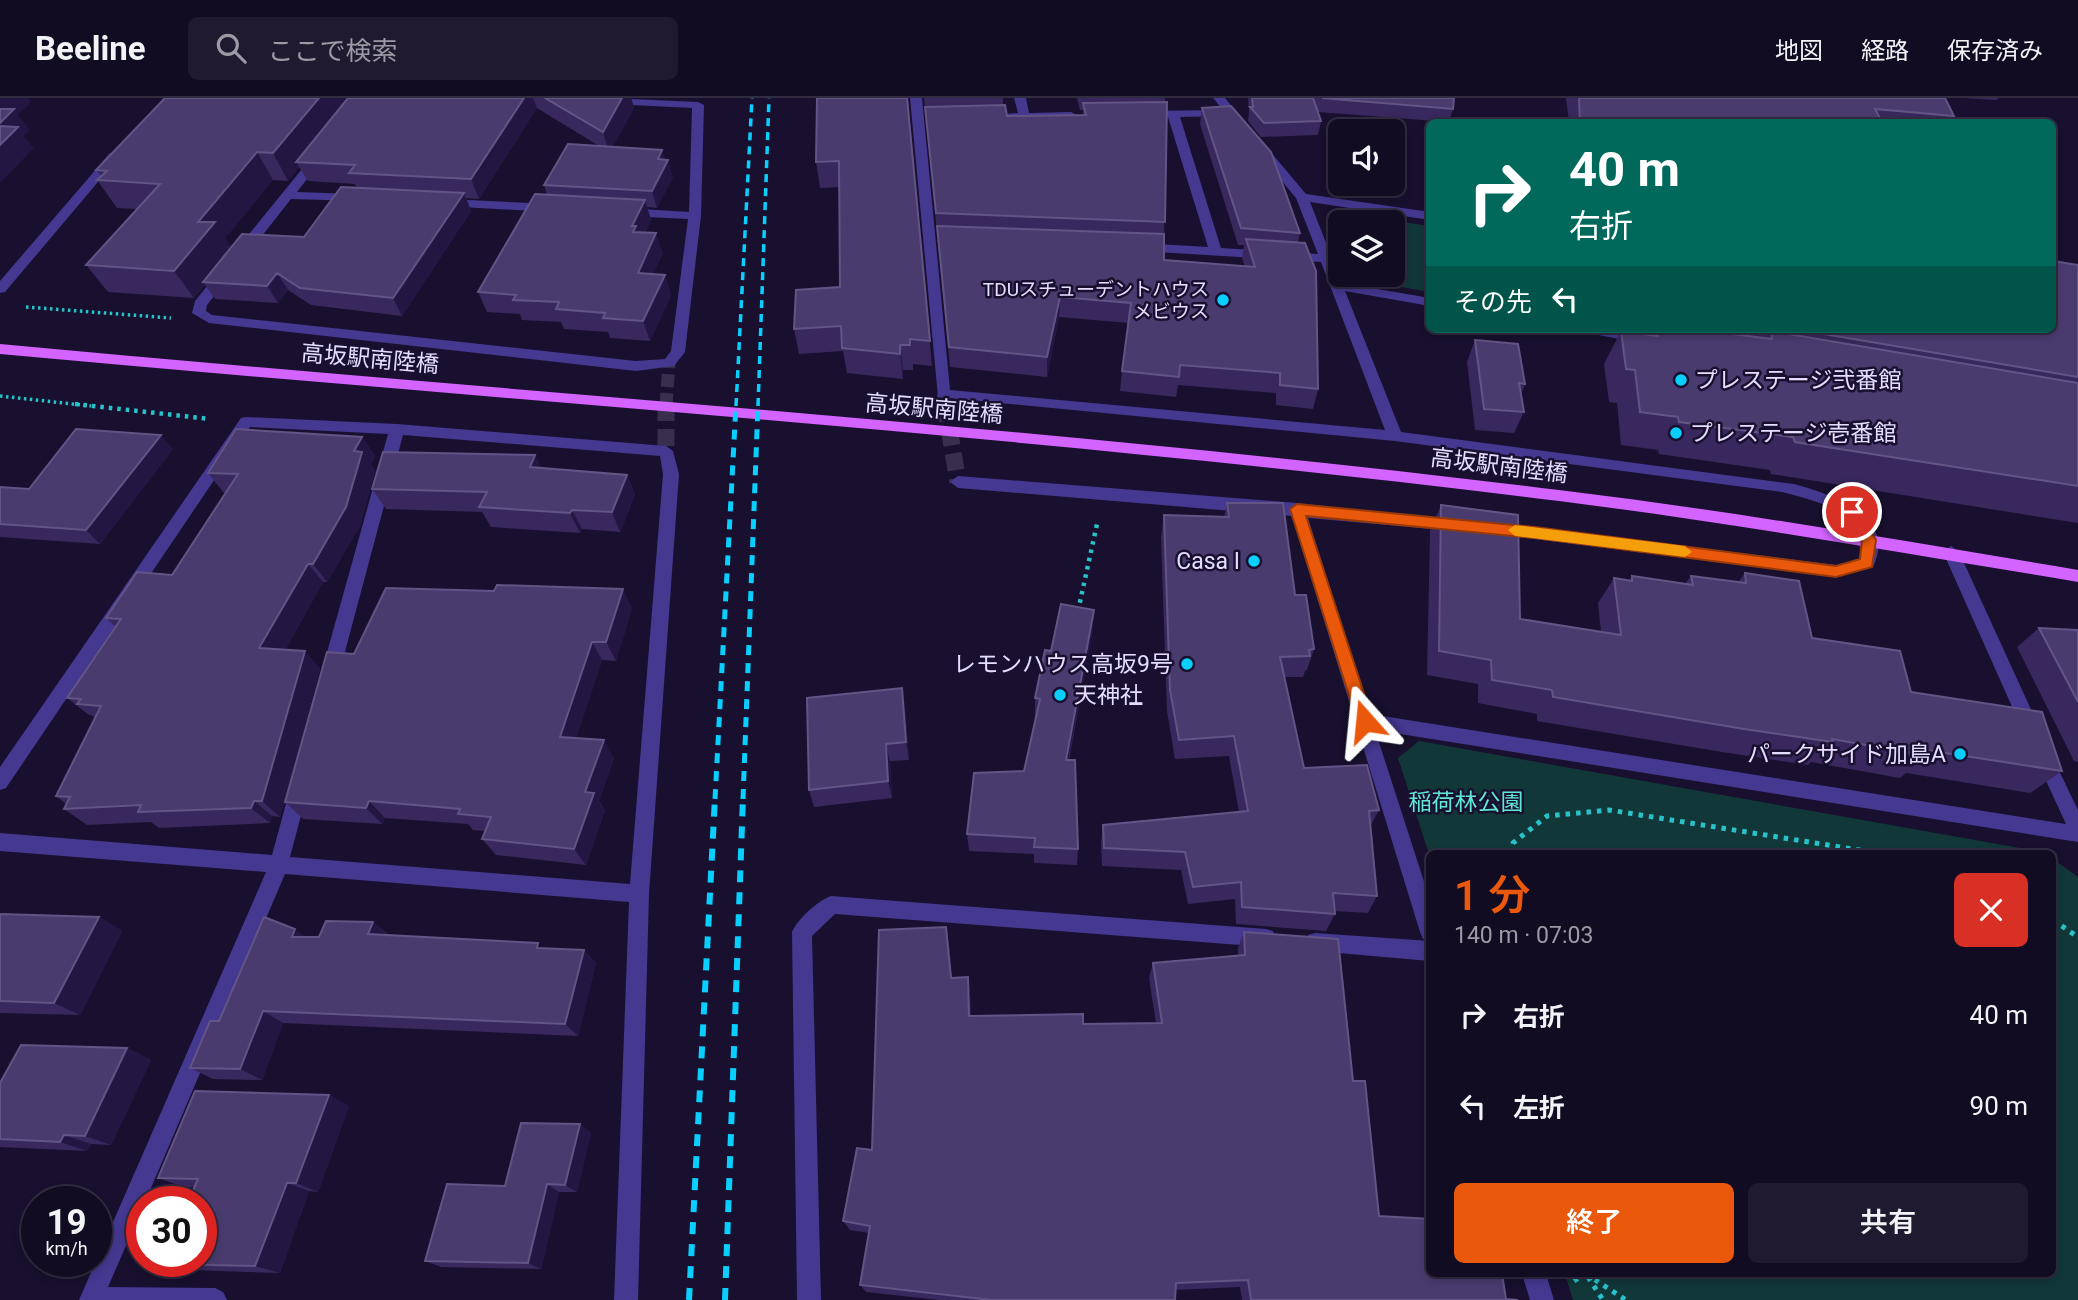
<!DOCTYPE html>
<html lang="ja">
<meta charset="utf-8">
<style>
:root{--surface:#120c22;--page:#1f1a2f;--text:#f1f3f6;--muted:#9c9ba5;--line:#312c40;--accent:#ea580c}
body{margin:0;font-family:Roboto,"Noto Sans JP",sans-serif;background:var(--page);color:var(--text);height:100vh;display:flex;flex-direction:column;font-size:26px;white-space:nowrap}
*{box-sizing:border-box;margin:0}
p{font-size:23px;color:var(--muted)}
.icon{flex:none;width:38px;height:38px;fill:none;stroke:currentColor;stroke-width:2;stroke-linecap:round;stroke-linejoin:round}
.map{position:relative;flex:1;overflow:hidden}
.drawer{position:absolute;left:1426px;top:752px;width:630px;height:427px;display:flex;flex-direction:column;background:var(--surface);border-radius:10px;box-shadow:0 4px 10px #0003,0 0 0 2px var(--line)}
.drawer>*{flex:none}
.hud{position:absolute;left:1426px;top:21px;width:630px;height:214px;border-radius:10px;box-shadow:0 4px 10px #0003,0 0 0 2px var(--line);background:#00695c;color:#fff;overflow:hidden}
.buttons{position:absolute;left:1328px;top:21px;display:grid;gap:14px}
.buttons a{display:grid;place-items:center;width:77px;height:77px;border-radius:10px;background:var(--surface);box-shadow:0 4px 10px #0003,0 0 0 2px var(--line);font-size:35px}
.speed{position:absolute;left:21px;top:1088px;display:flex;gap:14px;font-size:35px;font-weight:700;text-align:center}
.speed>*{display:grid;place-content:center;width:91px;height:91px;border-radius:50%;background:var(--surface);box-shadow:0 4px 10px #0003,0 0 0 2px var(--line);line-height:1}
.speed small{font-size:18px;font-weight:400}
.speed .limit{border:10px solid #d22;background:#fff;color:#111}
.pin{position:absolute;display:grid;place-items:center;width:60px;height:60px;color:#fff;margin:-30px;border:4px solid #fff;border-radius:50%;box-shadow:0 2px 7px #0007}
.me{position:absolute;width:77px;margin:-38px;rotate:342deg;stroke-linejoin:round;filter:drop-shadow(0 0 5px #0008)}
.turn{display:flex;align-items:center;gap:24px;height:147px;padding:0 28px;font-size:32px}
.turn .icon{width:91px;height:91px;stroke-width:2.5}
.turn b{display:block;font-size:49px;line-height:60px}
.then{display:flex;align-items:center;height:66px;padding:0 28px;background:#0003;gap:14px;font-size:26px}
.round{display:grid;place-items:center;flex:none;width:74px;height:74px;border-radius:10px;background:var(--page)}
.headline{display:flex;align-items:center;justify-content:space-between;height:119px;padding:0 28px}
h1{font-size:42px;font-weight:600;line-height:52px;color:var(--accent)}
.primary-button{display:flex;gap:14px;margin-top:auto;padding:14px 28px}
.primary-button a{flex:1;height:80px;border-radius:10px;background:var(--accent);color:#fff;font-size:28px;font-weight:600;line-height:80px;text-align:center}
.primary-button a+a{background:var(--page);color:var(--text)}
ul{padding:0;list-style:none}
li{display:flex;align-items:center;gap:21px;height:91px;padding:0 28px}
li div{flex:1}
li b{display:block;font-size:26px}
li em{font-style:normal}
header{display:flex;align-items:center;gap:42px;box-sizing:border-box;height:98px;padding:0 35px;background:var(--surface);border-bottom:2px solid var(--line)}
header strong{font-size:33px}
nav{display:flex;gap:38px;margin-inline-start:auto;font-size:24px}
.search{width:490px;height:63px;background:var(--page);display:flex;align-items:center;gap:18px;box-sizing:border-box;padding:0 24px;border-radius:10px;color:var(--muted);font-size:26px}
.map>svg:first-child{display:block}
</style>
<header>
<strong>Beeline</strong>
<div class="search"><svg class="icon" aria-label="search" viewBox="0 0 24 24"><circle cx="10" cy="10" r="6"/><path d="M15 15l6 6"/></svg>ここで検索</div>
<nav><a>地図</a><a>経路</a><a>保存済み</a></nav>
</header>
<div class="map">
<svg width="2078" height="1202" viewBox="0 0 2078 1202">
<rect width="100%" height="100%" fill="#18102e"/>
<path fill="#123739" d="M1343,115L1430,128V194L1361,182L1354,177H1393V124H1340V152L1328,120Z
M1419,643L2042,754L2045,756H1430V759L1398,660Z
M2053,761L2078,779V1202H1573L1565,1176H2053Z"/>
<g fill="none" stroke-linecap="round" stroke-linejoin="round">
<path stroke="#372f4d" stroke-width="13" stroke-dasharray="13 6" stroke-linecap="butt" d="M943,296L945,308
M666,308L669,265"/>
<path stroke="#372f4d" stroke-width="17" stroke-dasharray="17 8" stroke-linecap="butt" d="M666,306V353
M945,306L958,384"/>
<path stroke="#28c3c9" stroke-width="3.5" stroke-dasharray="2.5 3.5" stroke-linecap="butt" d="M26,209L171,220
M1728,231L1729,241
M0,298L91,308"/>
<path stroke="#28c3c9" stroke-width="4.5" stroke-dasharray="3.5 5" stroke-linecap="butt" d="M75,306L210,321
M1078,513L1097,426"/>
<path stroke="#28c3c9" stroke-width="5" stroke-dasharray="4.5 6" stroke-linecap="butt" d="M1510,756L1513,745L1547,718L1609,712L1884,756
M2053,822L2078,839
M1586,1176L1626,1202
M1588,1179L1603,1202
M1574,1183L1585,1176"/>
<path fill="#443890" fill-rule="evenodd" d="M609,0L698,4L704,7L701,118L685,254L674,268L636,273L209,225L192,215L195,203L220,172L225,171L232,175L207,207L206,213L212,217L636,263L665,261L671,253L688,121L625,118L619,114L625,110L689,114L692,10L611,6L605,3Z
M910,0H922L950,292L1385,332L1321,164L1141,153L1135,149L1141,145L1208,149L1168,19H1144L1138,16L1144,13L1223,12L1213,0H1225L1244,23V27H1236L1228,18L1180,19L1221,150L1318,156L1296,100L1254,49L1260,45L1264,46L1306,96L1430,114V122L1310,104L1342,185L1430,200V208L1345,193L1401,334L1794,386C1830,396 1898,417 1873,469L1836,479L1495,436L1487,430L1495,424L1836,467L1859,461C1867,413 1819,404 1782,394L1395,343L938,299Z
M1014,0H1026L1029,15L1071,14L1077,17L1071,20L990,21V17L1018,15Z
M110,55L120,58L5,194L0,195V183Z
M315,55L325,58L297,94L356,96L360,97V103L291,101L247,157H237V151Z
M447,101L552,106L558,110L552,114L443,108V102Z
M1581,231H1614L1645,237L1647,240L1640,245L1588,235Z
M246,319L397,326L666,348L673,353L679,376L649,796L638,1202H614L629,804L285,776L145,1104H142V1111L108,1189L215,1190L223,1194L227,1202H79L266,774L0,753V735L272,757L290,691L292,685L299,683L306,685L308,691L290,759L630,786L663,376L660,358L403,337L339,576L336,581H324L321,576L388,336L250,329L6,690L0,692V669L241,320Z
M958,378L1297,405L1463,423L1465,427L1463,431L1457,433L1308,420L1370,616L2066,726L2035,659L2038,654L2044,651L2050,654L2078,712V744L1375,632L1430,802V843L1423,841L1420,834L1292,418L958,390L950,384Z
M1951,448L1959,454L2040,631L2037,636L2031,639L2025,636L2022,631L1943,454Z
M831,798L1266,831L1273,833L1276,840L1273,847L1266,849L835,816L812,838L821,1202H797L792,834C798,821 817,803 831,798Z
M1315,835L1430,843V863L1315,853L1308,851L1305,844L1308,837Z
M1522,1176H1546L1554,1202H1530Z"/>
<path fill="#d464ff" fill-rule="evenodd" d="M0,246C520,295 1041,328 1559,392C1733,413 1905,443 2078,472V484C1905,455 1733,425 1559,403C1041,338 520,304 0,256Z"/>
<path stroke="#09cfff" stroke-width="3.5" stroke-dasharray="8 6" stroke-linecap="butt" d="M736,308L752,0
M758,308L769,0"/>
<path stroke="#09cfff" stroke-width="5" stroke-dasharray="10 8" stroke-linecap="butt" d="M715,701L736,306
M743,701L758,306"/>
<path stroke="#09cfff" stroke-width="6" stroke-dasharray="12 10" stroke-linecap="butt" d="M689,1202L715,699
M725,1202L743,699"/>
</g>
<path fill="#38285d" fill-rule="evenodd" d="M165,0H631L634,10L612,49L662,52L665,62L673,79L657,110L647,109L651,122L645,135L663,155L653,176L665,177L671,197L650,243L610,240L608,234L564,231L561,224L522,222L520,216L487,214L478,194L547,97L544,87L599,48L537,10L479,101L466,100L471,113L402,218L311,207L288,192L278,205L215,201L205,187L194,200L108,194L86,167L137,111L117,110L97,82L101,78L96,72ZM299,69L308,83L355,86L357,90L304,139L231,149L225,140L273,82L288,83Z
M908,0L932,268L913,266V272H903V281L847,275L843,253L799,256L794,231L840,189L839,89L820,90L816,64Z
M924,0H1003V7L1007,18L1083,17V12H1080L1077,0H1165L1164,162L1245,168L1242,161L1244,147H1238L1200,26L1202,10L1300,135L1298,144L1318,291L1313,311L1276,307V295L1178,287L1176,299L1120,293L1122,273L1129,225L1059,219L1047,279L950,269Z
M1248,0H1454L1453,11L1449,24L1318,14L1321,23L1318,37L1261,39L1248,23L1249,13Z
M1566,0H1945L1954,18L1950,24H1569Z
M1962,0H1998L1997,2Z
M2078,167V425L1771,376L1770,372L1659,356L1658,352L1621,347L1617,305L1609,304L1604,266L1621,233L1651,237L1654,231H1693L1747,238V231H2053Z
M1475,242L1525,286L1521,296L1524,314L1514,335L1475,332L1467,264Z
M362,339L375,358L371,366L375,373L360,428L327,484H323L285,552L305,553L320,571L280,719L272,718L270,725L159,730L151,724L87,727L64,711L66,706L56,698L95,620L91,617H89L67,600L116,529L106,520L172,477L226,395H224L208,375Z
M173,351L100,446L0,439V389L29,391Z
M542,370L627,377L635,397L620,434L582,431L580,435L491,429L482,414L386,411L372,391Z
M1227,405L1295,497L1314,551L1307,572L1305,573L1303,579H1284L1304,670L1379,712L1370,729L1377,798L1368,815L1335,813V816L1326,833L1236,826L1235,801L1188,806L1181,772L1102,768L1101,746L1103,727L1239,714L1229,658L1175,661L1167,613L1161,439L1164,417L1224,419Z
M1441,407L1520,521L1601,534L1598,505L1614,480L1629,482L1632,478L1685,486L1691,478L1738,484L1745,475L1812,540L1911,594L2062,673L2030,695L1906,675L1900,680L1811,664L1808,667L1722,654L1537,623V616L1478,605V586L1427,577L1430,433Z
M632,510L616,563L602,562L576,640L614,660L599,703L605,712L586,767L496,757L482,741L485,733L473,732L468,726L385,720L382,726L303,721L285,704L354,556Z
M2039,530L2078,532V664L2074,663L2017,549Z
M1093,531L1069,662L1078,751L1077,767L1034,765V756L969,753L967,736L1024,673L1036,619H1035V600L1051,553Z
M905,608L909,662L890,663L892,700L814,709L809,692Z
M0,816L99,819L122,833L80,917L0,915Z
M373,824L389,837L543,850L584,852L596,865L578,938L283,925L262,982L213,981L190,970L219,923L306,839H319Z
M1244,834L1353,983L1379,1118L1506,1201L1518,1202H1242L1240,1189L1175,1192V1202H939L866,1194L860,1187L869,1135L850,1132L843,1123L872,1052L949,846L952,880L968,879L970,894L971,918L1083,926L1156,925L1149,880L1153,865L1238,858V850Z
M127,950L151,962L111,1047L91,1046L87,1053L0,1049V985Z
M329,997L349,1008L318,1094L309,1093L280,1175L190,1172L163,1166L195,1089H184L158,1080Z
M580,1026L591,1035L577,1094H559L541,1171L441,1169L425,1163L505,1088Z"/>
<path fill="#231643" d="M0,0H28L31,4L18,17L30,32L24,38L34,50L0,85Z
M319,0H355L296,64L299,69L288,83L273,55Z
M524,0H533L537,10L479,101L471,81Z
M622,0H631L634,10L609,54L603,34Z
M662,52L666,65L668,62L673,79L657,110L652,93L658,61Z
M257,54L273,82L225,140L233,152L203,184L205,187L194,200L174,173L198,124Z
M464,95L471,113L402,218L393,200Z
M645,102L651,122L641,142L639,154L632,128Z
M656,135L663,155L644,195L638,175Z
M277,175L288,192L278,205L267,188Z
M665,177L671,197L650,243L643,223Z
M1060,199L1059,219L1047,279V259Z
M900,247L903,272V281L900,256Z
M161,337L173,351L100,446L86,432Z
M362,339L375,358L371,366L375,373L360,428L327,484L313,466L354,353Z
M535,357L545,377L530,369Z
M627,377L635,397L620,434L612,414Z
M572,412L582,431L580,435L570,415Z
M308,466L323,484L276,568L259,550Z
M623,491L632,510L616,563L606,544Z
M1094,512L1093,531L1065,679L1066,662Z
M592,544L602,562L571,656L560,639Z
M305,553L320,571L280,719L262,703Z
M902,590L905,608L909,662L906,644Z
M604,642L614,660L599,703L605,712L586,767L574,751L585,694Z
M886,646L890,663L892,700L888,683Z
M254,703L272,718L270,725L251,710Z
M369,703L385,720L382,726L366,710Z
M99,819L122,833L80,917L54,905Z
M373,824L389,838L368,836Z
M946,829L949,846L954,896L951,880Z
M295,831L314,845L292,839Z
M584,852L596,865L578,938L565,926Z
M968,879L970,894L971,933L969,918Z
M263,913L283,925L262,982L240,971Z
M127,950L151,962L111,1047L85,1038Z
M329,997L349,1008L318,1094L296,1085Z
M580,1026L591,1035L577,1094L565,1087Z
M64,1037L91,1046L87,1053L60,1044Z
M287,1085L309,1093L280,1175L255,1168Z
M547,1086L559,1094L541,1171L528,1165Z"/>
<path fill="#4a3b6f" stroke="#625485" stroke-width="2" d="M165,0H319L273,55L257,54L198,124H215L174,173L86,167L160,86L97,82L107,73L96,72Z
M348,0H524L471,81L349,75L355,67L296,64Z
M545,0H622L603,34Z
M817,0H907L930,243L910,241V247H900V256L842,250L841,228L794,231L796,192L840,189L839,63L816,64Z
M1252,0H1313L1321,23L1264,25L1250,9H1253Z
M1322,0H1454L1453,11Z
M1579,0H1945L1954,18L1875,11L1882,24H1580Z
M1167,4L1165,124L936,115L925,9L1005,7L1007,18L1086,17L1083,5Z
M1231,8L1271,54L1300,135L1241,130L1202,10Z
M0,11H14L0,25Z
M0,28L18,29L0,47Z
M568,46L662,52L658,61L668,62L652,93L544,87Z
M341,89L464,95L393,200L300,190L277,175L267,188L203,184L242,136L304,139Z
M535,96L645,102L632,128H636L633,134L656,135L638,175L665,177L643,223L603,220L605,215L556,211L559,204L513,202L516,197L478,194Z
M937,128L1164,136V162L1255,169L1246,141L1305,145L1316,173L1318,291L1280,287V275L1180,267L1179,279L1122,273L1131,205L1060,199L1047,259L949,249Z
M2053,163L2078,167V279L1794,231H2053Z
M1657,231H1693L1772,241L1771,233L2078,285V388L1795,344L1793,339L1679,324L1678,319L1640,314L1635,272L1626,271L1621,233L1658,238Z
M1475,242L1518,246L1525,286L1519,285L1524,314L1484,311Z
M76,331L161,337L86,432L0,426V389L29,391Z
M236,331L362,339L354,353L362,354L346,409L313,466H308L259,550L305,553L262,703H254L251,710L138,714L141,707L64,711L70,699L56,698L101,608L77,606L81,601L67,600L121,521L106,520L137,474L172,477L238,376L208,375Z
M383,354L535,357L530,369L627,377L612,414L572,412L570,415L479,409L487,394L372,391Z
M1227,405H1283L1295,497H1306L1314,551L1309,552L1310,558L1280,559L1304,670L1367,667L1379,712L1369,713L1377,798L1333,795L1335,816L1242,809L1241,784L1193,789L1185,754L1104,750L1103,727L1248,713L1234,638L1179,642L1170,592L1164,417L1229,419Z
M1441,407L1518,417L1520,521L1621,537L1614,480L1632,483V478L1693,487L1691,478L1746,485L1745,475L1799,483L1812,540L1900,553L1911,594L2042,614L2062,673L1926,652L1928,658L1832,641L1833,644L1744,631L1553,599L1552,592L1492,582L1491,562L1439,553Z
M497,487L623,491L606,544H592L560,639L604,642L585,694L594,695L574,751L482,741L491,719L458,716L460,711L369,703L366,710L285,704L327,554L354,556L386,490L494,493Z
M1061,506L1094,512L1066,662H1075L1078,751L1034,749L1035,740L967,736L974,675L1024,673L1040,601L1035,600L1045,552L1051,553Z
M2039,530L2078,532V604Z
M902,590L906,644L886,646L888,683L809,692L807,600Z
M0,816L99,819L54,905L0,903Z
M264,819L295,831L292,839H319L326,823L373,824L368,836L538,845L537,850L584,852L565,926L263,913L240,971L190,970L210,923H219Z
M946,829L951,880L968,879L969,918L1083,916V926L1162,925L1153,865L1245,857L1244,834L1338,841L1353,983H1365L1379,1118L1430,1121V1176H1502L1506,1201L1518,1202H1251L1248,1182L1176,1185L1175,1202H991L860,1187L870,1128L843,1123L857,1050L872,1052L879,832Z
M21,947L127,950L85,1038L64,1037L60,1044L0,1041V985Z
M195,993L329,997L296,1085H287L255,1168L163,1166L164,1164H201V1104H188L198,1081L158,1080Z
M521,1025L580,1026L565,1087L547,1086L528,1165L425,1163L447,1086L505,1088Z"/>
<path fill="#ea580c" stroke="#983908" stroke-width="2" d="M1297,406L1535,429L1836,468L1860,461L1862,442L1845,414L1852,409L1857,411L1876,442L1872,469L1836,479L1535,440L1306,418L1373,623L1365,630L1357,623L1290,411Z"/>
<path fill="#f59e0b" d="M1515,427L1685,448L1692,454L1685,459L1515,438L1508,432Z"/>
<g fill="#09cfff" stroke="#18102e" stroke-width="2.5">
<circle cx="1223" cy="202" r="7"/>
<circle cx="1681" cy="282" r="7"/>
<circle cx="1676" cy="335" r="7"/>
<circle cx="1254" cy="463" r="7"/>
<circle cx="1187" cy="566" r="7"/>
<circle cx="1060" cy="597" r="7"/>
<circle cx="1960" cy="656" r="7"/>
</g>
<g text-anchor="middle" dominant-baseline="central" stroke-width="5" stroke-linejoin="round" paint-order="stroke">
<g font-size="19" fill="#e4ddff" stroke="#18102e" text-anchor="end">
<text x="1209" y="191">TDUスチューデントハウス<tspan x="1209" dy="22">メビウス</tspan></text>
</g>
<g font-size="23" fill="#e4ddff" stroke="#18102e">
<text transform="translate(370 261) rotate(5)">高坂駅南陸橋</text>
<text transform="translate(934 311) rotate(5)">高坂駅南陸橋</text>
<text transform="translate(1499 368) rotate(7)">高坂駅南陸橋</text>
</g>
<g font-size="23" fill="#e4ddff" stroke="#18102e" text-anchor="start">
<text x="1695" y="282">プレステージ弐番館</text>
<text x="1690" y="335">プレステージ壱番館</text>
<text x="1240" y="463" text-anchor="end">Casa I</text>
<text x="1173" y="566" text-anchor="end">レモンハウス高坂9号</text>
<text x="1074" y="597">天神社</text>
<text x="1946" y="656" text-anchor="end">パークサイド加島A</text>
</g>
<g font-size="23" fill="#5fe9d4" stroke="#18102e">
<text x="1466" y="704">稲荷林公園</text>
</g>
</g>
</svg>
<div class="buttons">
<a><svg class="icon" aria-label="sound" viewBox="0 0 24 24"><path d="M4 9h4l5-4v14l-5-4H4zM17 9q2 3 0 6"/></svg></a>
<a><svg class="icon" aria-label="layers" viewBox="0 0 24 24"><path d="M12 4l9 5-9 5-9-5zM3 14l9 5 9-5"/></svg></a>
</div>
<div class="speed"><div>19<small>km/h</small></div><div class="limit">30</div></div>
<div class="pin" style="left:1852px;top:414px;background:#d93025"><svg class="icon" aria-label="arrive" viewBox="0 0 24 24"><path d="M6 21V4h12l-3 4 3 4H6"/></svg></div>
<svg class="me" style="left:1365px;top:623px" viewBox="-20 -20 40 40"><path d="M0-17L14 15 0 8-14 15z" fill="#ea580c" stroke="#fff" stroke-width="4"/></svg>
<div class="hud">
<div class="turn"><svg class="icon" aria-label="right" viewBox="0 0 24 24"><path d="M7 20v-9h11M14 6l5 5-5 5"/></svg><div><b>40 m</b>右折</div></div>
<div class="then">その先<svg class="icon" aria-label="left" viewBox="0 0 24 24"><path d="M17 20v-9H6M10 6l-5 5 5 5"/></svg></div>
</div>
<section class="drawer">
<div class="headline"><div><h1>1 分</h1><p>140 m · 07:03</p></div><a class="round" style="background:#d93025;color:#fff"><svg class="icon" aria-label="close" viewBox="0 0 24 24"><path d="M6 6l12 12M18 6L6 18"/></svg></a></div>
<ul>
<li><svg class="icon" aria-label="right" viewBox="0 0 24 24"><path d="M7 20v-9h11M14 6l5 5-5 5"/></svg><div><b>右折</b></div><em>40 m</em></li>
<li><svg class="icon" aria-label="left" viewBox="0 0 24 24"><path d="M17 20v-9H6M10 6l-5 5 5 5"/></svg><div><b>左折</b></div><em>90 m</em></li>
</ul>
<div class="primary-button"><a>終了</a><a>共有</a></div>
</section>
</div>
